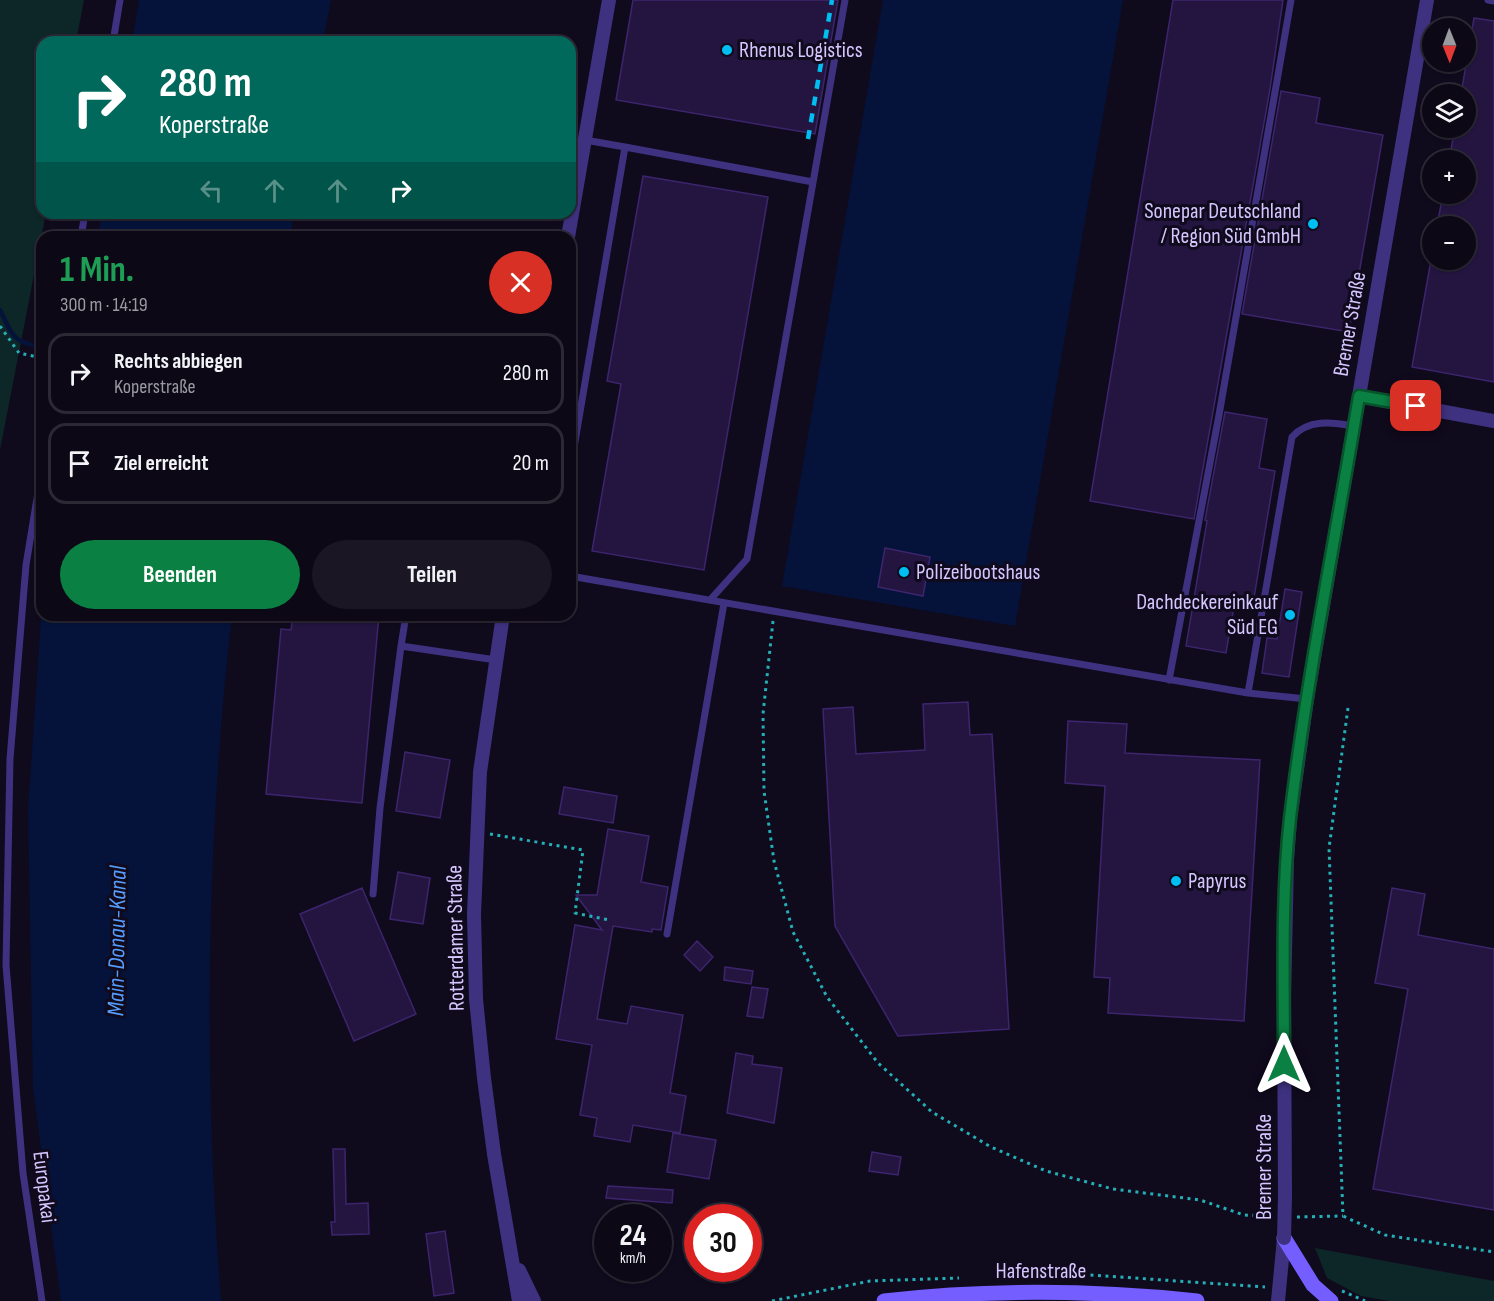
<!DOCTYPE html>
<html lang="de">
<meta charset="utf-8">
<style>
:root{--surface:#0c0816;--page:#1a1623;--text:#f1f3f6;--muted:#9a9aa1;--line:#2c2935;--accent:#0b8043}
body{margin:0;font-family:"Sofia Sans Condensed",sans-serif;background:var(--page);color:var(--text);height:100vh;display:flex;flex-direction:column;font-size:22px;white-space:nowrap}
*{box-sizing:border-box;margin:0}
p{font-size:20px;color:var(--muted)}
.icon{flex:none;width:33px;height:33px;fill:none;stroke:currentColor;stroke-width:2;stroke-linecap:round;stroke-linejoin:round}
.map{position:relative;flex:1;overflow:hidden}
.drawer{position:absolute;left:36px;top:231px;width:540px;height:390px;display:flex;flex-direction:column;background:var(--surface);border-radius:18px;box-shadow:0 2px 4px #0004,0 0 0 2px var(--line)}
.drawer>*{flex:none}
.guide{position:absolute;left:36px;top:36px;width:540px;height:183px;border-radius:18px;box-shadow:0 2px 4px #0004,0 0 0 2px var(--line);background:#00695c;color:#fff;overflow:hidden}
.needle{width:39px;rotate:179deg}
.tools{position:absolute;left:1422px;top:18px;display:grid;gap:12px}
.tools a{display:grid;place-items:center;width:54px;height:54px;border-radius:50%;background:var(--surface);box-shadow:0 2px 4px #0004,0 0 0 2px var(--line);font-size:30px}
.speed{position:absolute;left:594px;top:1204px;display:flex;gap:12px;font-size:30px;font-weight:700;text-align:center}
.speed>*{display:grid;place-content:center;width:78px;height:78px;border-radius:50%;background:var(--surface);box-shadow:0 2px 4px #0004,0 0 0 2px var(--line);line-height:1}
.speed small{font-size:15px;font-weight:400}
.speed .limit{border:9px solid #d22;background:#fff;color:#111}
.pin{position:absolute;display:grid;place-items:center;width:51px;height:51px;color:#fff;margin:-26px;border-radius:12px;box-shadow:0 3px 9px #0006}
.me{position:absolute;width:66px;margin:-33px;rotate:0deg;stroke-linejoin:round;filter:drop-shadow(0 0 4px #0008)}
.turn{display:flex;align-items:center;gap:21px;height:126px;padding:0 24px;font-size:27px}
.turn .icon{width:78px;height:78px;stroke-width:2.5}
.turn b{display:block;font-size:42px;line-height:51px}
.lanes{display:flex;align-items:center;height:57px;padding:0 24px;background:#0003;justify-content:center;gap:30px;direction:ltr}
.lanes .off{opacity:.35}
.round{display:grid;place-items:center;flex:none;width:63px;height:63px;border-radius:32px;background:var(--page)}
.overview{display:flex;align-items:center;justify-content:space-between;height:102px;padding:0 24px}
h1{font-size:36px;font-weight:700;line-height:45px;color:#1e9e55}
.cta{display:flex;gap:12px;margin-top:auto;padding:12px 24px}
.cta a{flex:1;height:69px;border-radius:36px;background:var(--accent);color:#fff;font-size:24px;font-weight:700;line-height:69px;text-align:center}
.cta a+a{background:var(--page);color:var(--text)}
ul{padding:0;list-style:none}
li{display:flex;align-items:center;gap:18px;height:81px;margin:0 12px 9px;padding:0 12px;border:3px solid var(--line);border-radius:18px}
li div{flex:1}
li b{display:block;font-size:22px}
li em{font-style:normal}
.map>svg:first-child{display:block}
</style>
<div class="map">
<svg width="1494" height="1301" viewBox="0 0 1494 1301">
<rect width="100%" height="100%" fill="#100a1d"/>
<path fill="#0d2628" d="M0,0H84L76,42H42V213H46L0,450Z
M1315,1248L1494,1281V1301H1389L1361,1296L1327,1278Z"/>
<path fill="#05133b" d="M139,0H331L323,42H132Z
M883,0H1123L1015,626L782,586Z
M102,213H294L290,237H98Z
M42,604V615H232C206,843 203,1073 221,1301H61L33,1088L28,810Z"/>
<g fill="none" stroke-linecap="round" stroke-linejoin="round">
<path stroke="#05133b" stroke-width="4.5" d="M0,310C13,336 12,342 42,347"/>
</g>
<path fill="#231540" stroke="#3c256d" stroke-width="1.5" d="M633,0H838L815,134L616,100Z
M1173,0H1283L1270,89L1194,519L1090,501Z
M1474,18L1494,21V382L1412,367L1431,260H1466V226H1437L1443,194H1466V160H1449L1455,128H1466V94H1461Z
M1281,91L1320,98L1316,123L1383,135L1349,332L1242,314Z
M643,176L768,197L704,570L592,551L621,384L607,381Z
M1225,412L1267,419L1259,468L1275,471L1252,610L1234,607L1226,653L1186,646L1207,521L1205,520Z
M885,548L930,557L923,596L878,587Z
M1285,589L1302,592L1289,677L1262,673L1267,638L1277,639Z
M293,615H379L362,803L266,794L281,629L291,630Z
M968,702L970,735L992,734L1009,1029L898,1036L835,926L823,709L853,707L856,754L925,750L923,704Z
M1068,721L1127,724L1125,753L1260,760L1244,1021L1108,1013L1110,978L1094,977L1105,786L1065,783Z
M405,752L450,760L440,818L396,811Z
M564,787L617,796L613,823L559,814Z
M608,829L649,836L641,882L668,887L661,930L652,929V932L613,926L597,1019L627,1024L631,1006L683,1015L670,1093L686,1096L680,1133L633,1125L630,1142L594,1136L597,1118L580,1115L592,1045L556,1039L575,925L602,930L576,895H597Z
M398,872L430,878L423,924L390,919Z
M362,888L416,1014L354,1041L300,914Z
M1392,888L1425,894L1418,935L1494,949V1210L1373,1189L1408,989L1375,983Z
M697,941L713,957L700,971L684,955Z
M725,967L753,971L751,984L724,980Z
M752,987L768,989L763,1018L747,1016Z
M736,1053L753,1056L752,1064L782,1068L774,1123L727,1113Z
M673,1133L716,1140L709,1179L667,1172Z
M333,1149H345L346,1204L368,1203L369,1234L332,1235L331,1222H335Z
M872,1152L901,1157L898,1175L869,1171Z
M608,1186L673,1190L672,1203L606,1198Z
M445,1231L454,1293L434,1296L426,1234Z"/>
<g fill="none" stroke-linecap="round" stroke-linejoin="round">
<path stroke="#24aeb5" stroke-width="3" stroke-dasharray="3 4.5" stroke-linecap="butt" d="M0,326L19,353L42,358
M773,621L763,714L764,791L774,861L793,932L827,997L878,1063L932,1112L991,1147L1046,1171L1113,1189L1200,1200L1244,1215L1272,1216
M1348,708L1329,848L1343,1216L1385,1235L1494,1252
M490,834L583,850L575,913L609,920
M1297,1217L1343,1216
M1053,1276L1090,1275L1265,1287
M1342,1291L1365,1301
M772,1301L870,1281L959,1278"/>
<path stroke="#3e3280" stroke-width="7" d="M1488,0L1494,1
M113,42L120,0
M625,147L813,182
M81,237L85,213
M570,471L625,147L585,140
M570,576L1248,693L1307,699
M710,600L747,559L845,0
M401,646L406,615
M1169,680L1219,415L1291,0
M1248,693L1292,437C1308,419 1332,422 1353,426
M373,894L380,808L401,646L496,660
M667,934L724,603
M42,1301L23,1173L6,965L10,759L26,565L42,468"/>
<path stroke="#3e3280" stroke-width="14" d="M568,237L609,0
M1359,396L1494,421
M503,615L480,772L474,914L476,999L484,1078L494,1154L519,1301
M1285,1196L1284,998L1287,860L1290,819L1307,699L1427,0
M519,1270L534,1301
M1278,1301L1284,1238"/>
<path stroke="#745eff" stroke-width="15" d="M1284,1238L1313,1285L1331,1301
M884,1301C988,1289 1093,1290 1197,1301"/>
<path stroke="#00bef2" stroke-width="4.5" stroke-dasharray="9 8" stroke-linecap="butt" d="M808,139L832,0"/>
<path stroke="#3e3280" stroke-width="14" d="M1284,1238L1285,1196"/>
</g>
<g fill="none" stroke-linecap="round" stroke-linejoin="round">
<g stroke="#07532c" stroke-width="15">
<path id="route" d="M1284,1064C1284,982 1281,899 1290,818C1307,676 1336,536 1359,396L1416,406"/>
</g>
<use href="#route" stroke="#0b8043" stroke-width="10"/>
</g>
<g fill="#00bef2" stroke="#100a1d" stroke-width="2">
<circle cx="727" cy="50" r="6"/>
<circle cx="1313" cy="224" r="6"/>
<circle cx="904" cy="572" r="6"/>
<circle cx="1290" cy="615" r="6"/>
<circle cx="1176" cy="881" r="6"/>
</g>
<g text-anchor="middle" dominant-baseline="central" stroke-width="6" stroke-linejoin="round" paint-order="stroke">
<g font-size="22" fill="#d4c7ff" stroke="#100a1d" text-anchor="start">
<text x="739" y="50">Rhenus Logistics</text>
<text x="1301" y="211" text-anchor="end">Sonepar Deutschland<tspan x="1301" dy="25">/ Region Süd GmbH</tspan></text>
<text x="916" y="572">Polizeibootshaus</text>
<text x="1278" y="602" text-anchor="end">Dachdeckereinkauf<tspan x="1278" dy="25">Süd EG</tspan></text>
<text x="1188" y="881">Papyrus</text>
</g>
<g font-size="22" fill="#d4c7ff" stroke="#100a1d">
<text transform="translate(1350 324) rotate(-80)">Bremer Straße</text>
<text transform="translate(456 938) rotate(-91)">Rotterdamer Straße</text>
<text transform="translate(1264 1167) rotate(-90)">Bremer Straße</text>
<text transform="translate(44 1187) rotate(83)">Europakai</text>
<text x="1041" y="1271">Hafenstraße</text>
</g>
<g font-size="24" font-style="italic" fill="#559dff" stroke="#100a1d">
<text transform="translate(117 941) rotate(-89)">Main-Donau-Kanal</text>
</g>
</g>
</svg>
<div class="tools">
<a><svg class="needle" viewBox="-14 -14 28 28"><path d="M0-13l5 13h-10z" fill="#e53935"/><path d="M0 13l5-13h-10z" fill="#9a9aa1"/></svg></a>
<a><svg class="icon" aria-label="layers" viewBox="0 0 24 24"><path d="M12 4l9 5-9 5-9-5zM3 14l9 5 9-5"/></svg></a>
<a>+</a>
<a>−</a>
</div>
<div class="speed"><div>24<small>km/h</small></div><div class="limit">30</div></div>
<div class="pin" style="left:1416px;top:406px;background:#d93025"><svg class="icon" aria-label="arrive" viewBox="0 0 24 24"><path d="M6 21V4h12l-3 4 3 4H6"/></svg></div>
<svg class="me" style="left:1284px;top:1064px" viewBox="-20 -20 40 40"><path d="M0-17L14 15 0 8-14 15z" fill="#0b8043" stroke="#fff" stroke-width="4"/></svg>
<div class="guide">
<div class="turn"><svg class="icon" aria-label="right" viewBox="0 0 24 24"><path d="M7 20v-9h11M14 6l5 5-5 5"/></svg><div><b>280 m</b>Koperstraße</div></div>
<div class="lanes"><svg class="icon off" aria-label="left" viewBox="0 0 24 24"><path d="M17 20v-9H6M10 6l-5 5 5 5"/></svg><svg class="icon off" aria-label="ahead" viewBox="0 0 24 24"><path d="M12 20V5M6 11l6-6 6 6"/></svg><svg class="icon off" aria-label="ahead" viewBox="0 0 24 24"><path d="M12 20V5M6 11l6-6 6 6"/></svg><svg class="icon" aria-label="right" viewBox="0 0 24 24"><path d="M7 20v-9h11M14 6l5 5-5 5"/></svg></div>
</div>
<section class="drawer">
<div class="overview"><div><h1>1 Min.</h1><p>300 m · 14:19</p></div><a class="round" style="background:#d93025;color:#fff"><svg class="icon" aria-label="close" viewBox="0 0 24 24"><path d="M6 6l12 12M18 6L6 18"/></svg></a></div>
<ul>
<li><svg class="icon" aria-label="right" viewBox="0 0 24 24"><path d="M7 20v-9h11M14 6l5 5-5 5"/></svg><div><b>Rechts abbiegen</b><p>Koperstraße</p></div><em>280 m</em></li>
<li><svg class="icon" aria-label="arrive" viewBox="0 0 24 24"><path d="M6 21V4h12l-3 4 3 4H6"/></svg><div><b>Ziel erreicht</b></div><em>20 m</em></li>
</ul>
<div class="cta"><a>Beenden</a><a>Teilen</a></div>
</section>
</div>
